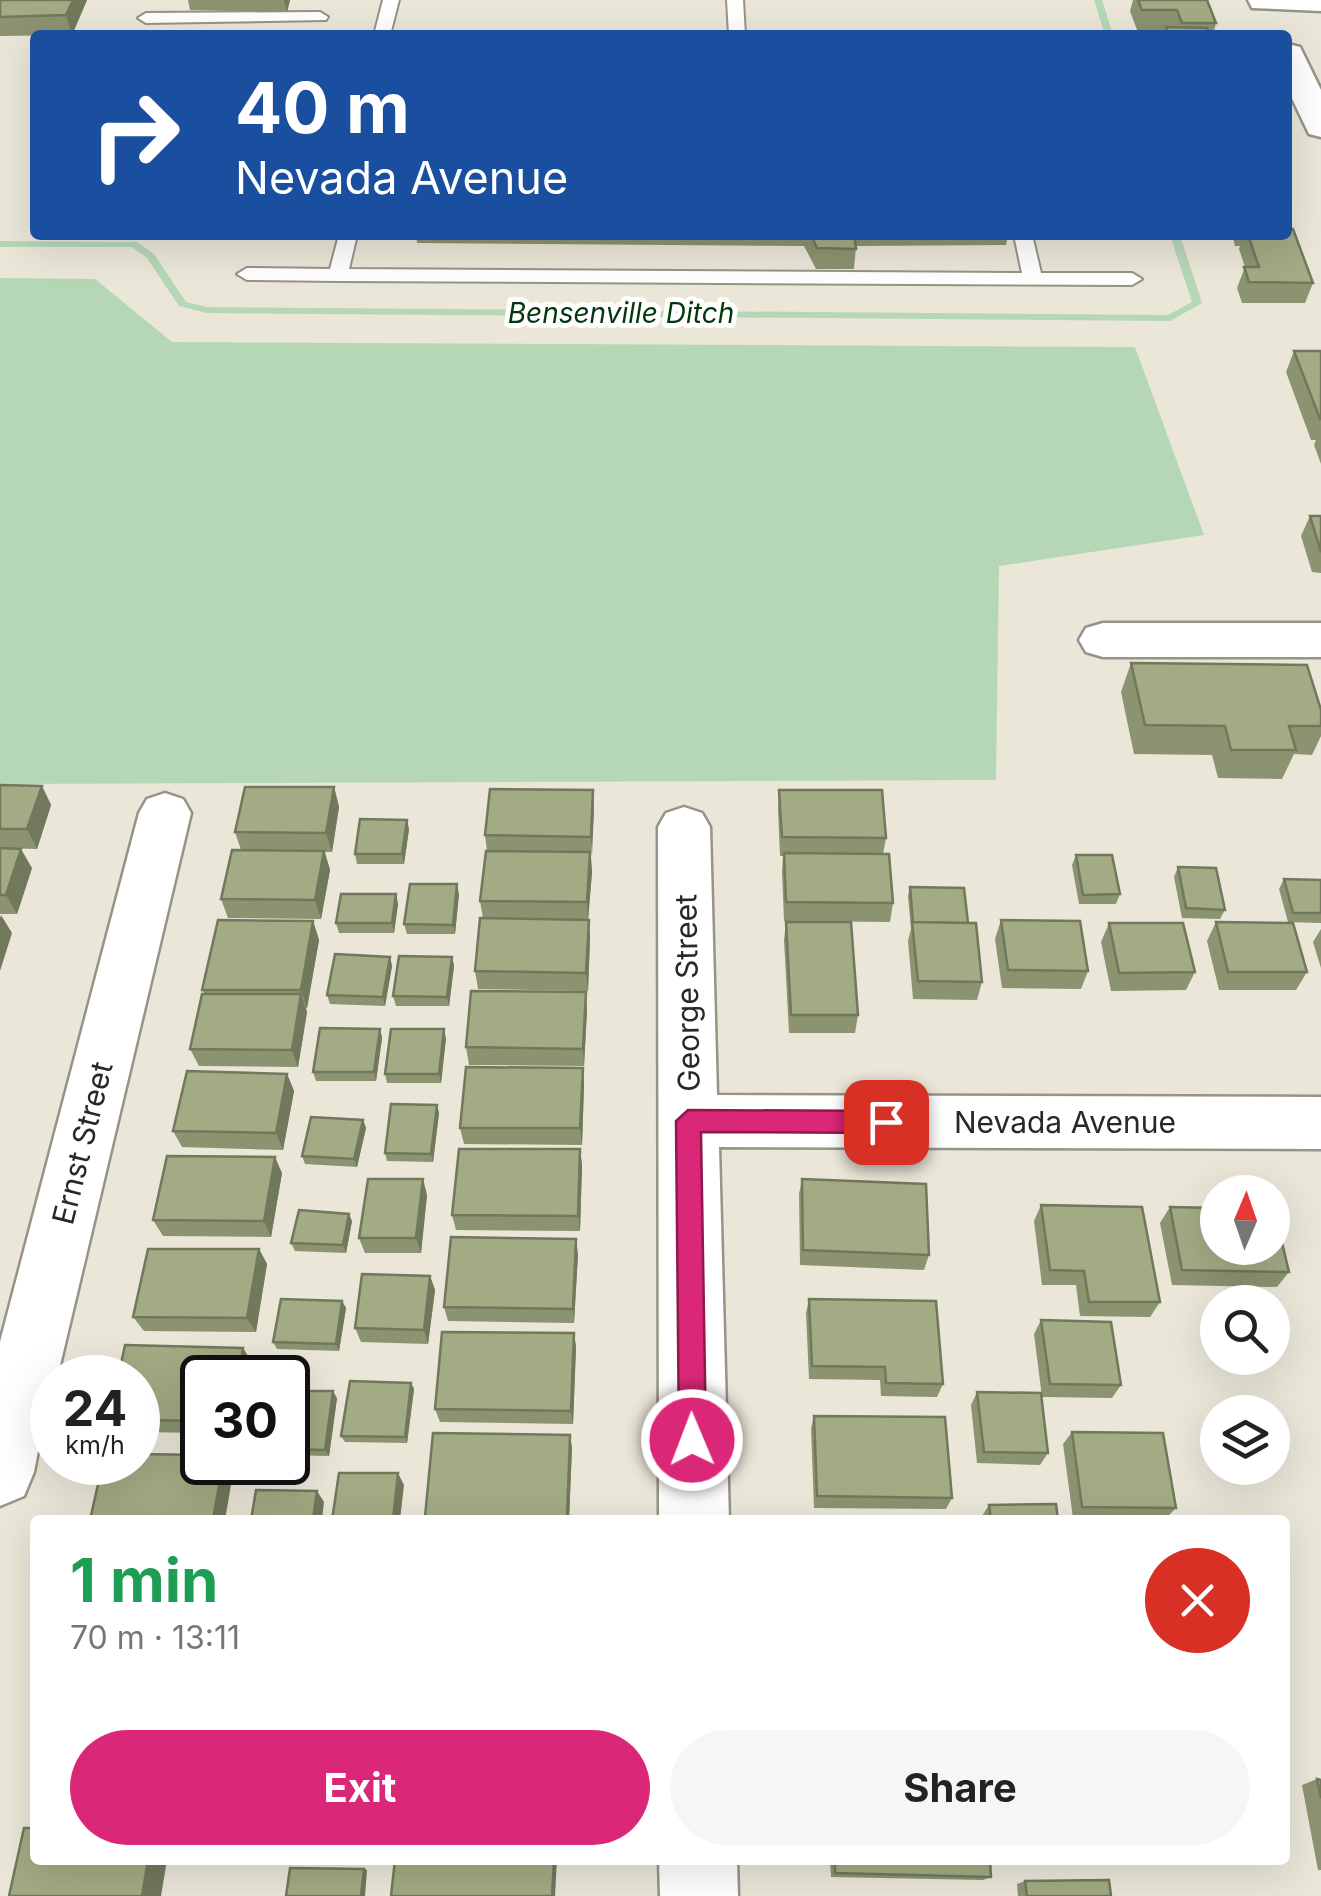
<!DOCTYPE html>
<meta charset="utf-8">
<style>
:root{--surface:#fff;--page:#f6f6f6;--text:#222;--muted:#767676;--accent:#db2777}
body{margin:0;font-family:Inter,sans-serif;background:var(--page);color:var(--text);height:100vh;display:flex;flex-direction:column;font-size:38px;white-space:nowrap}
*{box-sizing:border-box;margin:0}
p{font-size:32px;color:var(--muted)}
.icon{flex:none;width:55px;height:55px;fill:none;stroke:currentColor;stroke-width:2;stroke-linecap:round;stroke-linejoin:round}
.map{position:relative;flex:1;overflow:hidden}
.details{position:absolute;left:30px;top:1515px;width:1260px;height:350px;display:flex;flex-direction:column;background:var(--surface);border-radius:10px;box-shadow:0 10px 40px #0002}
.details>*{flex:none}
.guide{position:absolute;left:30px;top:30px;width:1262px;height:210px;border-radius:10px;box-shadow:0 10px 40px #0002;background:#1a4fa0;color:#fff;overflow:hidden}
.needle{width:65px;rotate:2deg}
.tools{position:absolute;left:1200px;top:1175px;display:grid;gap:20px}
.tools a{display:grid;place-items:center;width:90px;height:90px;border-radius:50%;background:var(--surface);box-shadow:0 10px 40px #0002;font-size:50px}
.speed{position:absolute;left:30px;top:1355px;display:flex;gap:20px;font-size:50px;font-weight:700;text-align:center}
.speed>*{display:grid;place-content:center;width:130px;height:130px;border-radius:50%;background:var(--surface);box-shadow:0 10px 40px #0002;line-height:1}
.speed small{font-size:25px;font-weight:400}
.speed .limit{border:5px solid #111;border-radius:15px;background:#fff;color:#111}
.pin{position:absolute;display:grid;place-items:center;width:85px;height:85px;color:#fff;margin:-42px;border-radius:20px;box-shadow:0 5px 15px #0006}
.me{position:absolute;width:110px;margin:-55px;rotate:359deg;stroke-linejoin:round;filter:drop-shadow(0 0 8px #0008)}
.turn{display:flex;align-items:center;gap:35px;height:210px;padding:0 40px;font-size:45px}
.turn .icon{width:130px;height:130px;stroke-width:2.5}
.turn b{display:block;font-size:70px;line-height:85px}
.round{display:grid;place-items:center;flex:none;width:105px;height:105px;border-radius:52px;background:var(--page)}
.summary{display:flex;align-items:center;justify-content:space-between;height:170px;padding:0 40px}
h1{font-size:60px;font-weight:700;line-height:75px;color:#1e9e55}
.action{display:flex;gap:20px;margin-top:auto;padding:20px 40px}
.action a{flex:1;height:115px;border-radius:60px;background:var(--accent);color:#fff;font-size:40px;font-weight:700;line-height:115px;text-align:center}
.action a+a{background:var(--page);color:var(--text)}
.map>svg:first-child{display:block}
</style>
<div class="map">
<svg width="1321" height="1896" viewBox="0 0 1321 1896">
<rect width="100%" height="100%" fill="#eae6d8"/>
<path fill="#b6d7b6" d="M0,278L95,279L172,342L1135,347L1204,535L999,566L996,780L0,784Z"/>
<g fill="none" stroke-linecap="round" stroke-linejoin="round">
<path fill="#b6d7b6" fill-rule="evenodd" d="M1094,0H1102L1113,35H1105Z
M1170,235H1180L1202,303L1170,321L207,313L179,306L147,258L132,247H0V241L137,242L154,254L186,302L207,307L1168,315L1192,302Z"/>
<g stroke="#979387" stroke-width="4">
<path id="service" d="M383,0H399L390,35H374Z
M727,0H743L745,35H729Z
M320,12L328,17L326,20L146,23L138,18L146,13Z
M339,235H357L349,269L1022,273L1014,235H1032L1041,273H1132L1142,279L1132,285L338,281L247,280L237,274L247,268L330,269Z"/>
</g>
<g stroke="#979387" stroke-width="5">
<path id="minor" d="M1248,0H1321V11L1252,8Z
M1288,44L1300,47L1321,90V137L1309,134L1288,90Z
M1103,623H1321V657H1103L1086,652L1079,640L1086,628Z
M165,793L183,799L191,813L57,1378H52L34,1472L24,1496L0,1506V1342L139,813L147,799Z
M684,807L702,813L710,827L717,1095L1321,1097V1149L719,1147L729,1520H659L658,827L666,813Z
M659,1860H737L738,1896H660Z"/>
</g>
<use href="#service" fill="#fff" fill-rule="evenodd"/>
<use href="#minor" fill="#fff" fill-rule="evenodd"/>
</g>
<path fill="#8b9371" d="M0,0H87L72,35L0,36Z
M188,0H290L287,12L190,10Z
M1133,0H1207L1216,23L1213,35H1164L1165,30H1137L1130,11Z
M1288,220L1289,225L1288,229L1313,283L1305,303H1242L1237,288L1245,267L1239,249L1240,246H1235L1232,235H1288Z
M416,235H1008L1006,245L856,246L854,269H816L804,246L417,243Z
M1294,351H1321V464L1314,445L1316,440H1311L1286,372Z
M1310,516H1321V573L1312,572L1301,536Z
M1131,663L1321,710V736L1312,755L1294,754L1282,779L1218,778L1212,755L1134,754L1121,692Z
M0,785L42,786L51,805L37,849L0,848Z
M334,787L339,807L332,852H325L330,870L321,919L228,918L221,899L241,850L235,832Z
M593,790L594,809L591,856L592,872L588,920L590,938L588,991L478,989L475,971L483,918L480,901L487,851L485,835Z
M779,790L886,838L883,854L893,903L890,922L784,921L782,872L783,856H780L778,809Z
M409,829L404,864H357L355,854Z
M0,848L32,868L17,914H0Z
M1076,855L1120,894L1116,904H1079L1072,865Z
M1178,867L1225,910L1220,919L1182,918L1174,877Z
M1284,879L1321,880V923L1288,922L1279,889Z
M910,887L968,923L982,982L977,1000L913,999L908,941L911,929L908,896Z
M396,894L398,904L394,933H339L336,923Z
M459,894L455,934H407L404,924Z
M1001,920L1088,971L1081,989L1002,988L995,939Z
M313,921L319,940L307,1008H306L307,1012L298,1067L199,1066L190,1049L205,994L202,990Z
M786,922L858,1015L855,1033H789L784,940Z
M1216,922L1307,972L1296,990H1219L1207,941Z
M1109,923L1195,972L1186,990L1111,991L1101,942Z
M1321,929V968L1313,942Z
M390,957L392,966L385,1006L330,1004L327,995Z
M452,957L454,966L449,1006H396L393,996Z
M587,1010L584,1066L469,1065L466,1047Z
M380,1029L382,1038L376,1081H316L313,1072Z
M446,1038L441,1083H387L385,1074Z
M583,1068L584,1085L582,1145L464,1144L460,1128Z
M287,1074L294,1091L283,1150L182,1147L173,1131Z
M437,1105L439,1113L433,1162L387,1161L385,1153Z
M363,1120L366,1128L357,1167L305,1164L302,1156Z
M580,1149L582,1165L580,1231L456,1230L452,1215Z
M282,1173L271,1237L163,1236L153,1220Z
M802,1179L929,1255L924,1270L800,1265L799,1194Z
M427,1195L421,1253H365L359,1238Z
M1041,1205L1160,1302L1150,1317L1080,1316L1076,1285H1042L1034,1221Z
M1170,1207L1289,1272L1277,1287L1172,1285L1160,1223Z
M352,1221L346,1253L295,1251L291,1243Z
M259,1249L267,1264L256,1332L144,1331L133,1317Z
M578,1254L574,1323L448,1321L444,1307Z
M430,1276L435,1290L428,1344L361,1342L355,1328Z
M809,1299L943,1384L937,1397L881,1396L880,1380L809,1379L806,1313Z
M342,1301L346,1308L339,1351L277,1349L273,1342Z
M1041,1320L1121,1385L1112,1398L1042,1397L1034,1334Z
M574,1333L576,1347L573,1424L440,1422L435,1409Z
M243,1348L251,1361L248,1378H202V1433L138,1432V1378Z
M411,1383L414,1389L407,1443L345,1442L341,1436Z
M288,1391L337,1398L329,1456L288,1455Z
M977,1392L1048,1453L1040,1465L977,1463L971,1405Z
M814,1416L952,1498L946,1509L814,1508L811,1428Z
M1072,1432L1176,1508L1165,1519L1073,1518L1063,1444Z
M572,1447L569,1520H426L425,1517Z
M989,1505L1058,1520H983L982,1516Z
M1317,1779L1321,1780V1870H1318L1302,1785Z
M830,1860H990L991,1877L983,1880L831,1877Z
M1025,1881L1111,1896H1018L1017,1884Z"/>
<path fill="#71785c" d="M73,0H87L72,35L66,15Z
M284,0H290L287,12Z
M42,786L51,805L37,849L27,829Z
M334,787L339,807L332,852L326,833Z
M593,790L594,809L592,856L591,837Z
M407,820L409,829L404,864L402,854Z
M21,849L32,868L17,914L6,895Z
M324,851L330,870L321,919L315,900Z
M590,852L592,872L588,921L587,902Z
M457,884L459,894L455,934L453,925Z
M396,894L398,904L394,933L392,923Z
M1,915L12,933L0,971V918Z
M589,920L590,938L588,991L586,973Z
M313,921L319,940L307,1008L301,990Z
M390,957L392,966L385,1006L383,997Z
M452,957L454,966L449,1006L447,997Z
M586,992L587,1010L584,1066L583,1049Z
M301,994L307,1012L298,1067L292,1050Z
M380,1029L382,1038L376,1081L374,1072Z
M444,1029L446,1038L441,1083L439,1074Z
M583,1068L584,1085L582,1145L580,1128Z
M287,1074L294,1091L283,1150L276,1133Z
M437,1105L439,1113L433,1162L431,1154Z
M363,1120L366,1128L357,1167L354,1159Z
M580,1149L582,1165L580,1231L578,1216Z
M275,1157L282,1173L271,1237L264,1221Z
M423,1179L427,1195L421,1253L416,1238Z
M349,1214L352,1221L346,1253L343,1245Z
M576,1239L578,1254L574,1323L573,1309Z
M259,1249L267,1264L256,1332L247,1318Z
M430,1276L435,1290L428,1344L424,1330Z
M342,1301L346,1308L339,1351L336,1344Z
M574,1333L576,1347L573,1424L571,1411Z
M243,1348L251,1361L248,1378H238Z
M411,1383L414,1389L407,1443L405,1437Z
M333,1391L337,1398L329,1456L325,1450Z
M570,1435L572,1447L569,1520H567Z
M223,1462H230L234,1467L225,1520H213Z
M398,1473L404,1485L400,1520H393Z
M317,1491L324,1502L322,1520H313Z
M148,1860H167L161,1896H142Z
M554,1860H557L555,1896H552Z
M364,1869L367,1870L365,1896H361Z"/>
<path fill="#a2ab83" stroke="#71785c" stroke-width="2.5" d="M0,0H73L66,15L0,17Z
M1138,0H1207L1216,23H1182L1177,10H1142Z
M1166,27L1207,28L1210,35H1169Z
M1288,229H1293L1313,283L1249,282L1244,267H1259L1248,235H1288Z
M811,235H854L856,249L817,248Z
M1294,351H1321V419H1320Z
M1310,516H1321V552Z
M1131,663L1307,665L1321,710V726H1289L1296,750H1231L1225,726L1145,725Z
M0,785L42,786L27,829H0Z
M245,787H334L326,833L235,832Z
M490,789L593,790L591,837L485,835Z
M779,790H882L886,838L782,837Z
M360,819L407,820L402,854H355Z
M0,848L21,849L6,895H0Z
M232,850L324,851L315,900L221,899Z
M486,851L590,852L587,902L480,901Z
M784,853L889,854L893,903L786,902Z
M1076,855H1112L1120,894L1083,895Z
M1178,867L1216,868L1225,910L1186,908Z
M1284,879L1321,880V913H1293Z
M410,884H457L453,925L404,924Z
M910,887L964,888L968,923L913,922Z
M341,894H396L392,923H336Z
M480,918L589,920L586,973L475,971Z
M218,920L313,921L301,990H202Z
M1001,920L1080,921L1088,971L1008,970Z
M786,922H851L858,1015H791Z
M912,922L976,923L982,982L918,981Z
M1216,922L1293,923L1307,972H1228Z
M1109,923H1183L1195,972L1119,973Z
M335,954L390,957L383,997L327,995Z
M399,956L452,957L447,997L393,996Z
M471,991L586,992L583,1049L466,1047Z
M202,994H301L292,1050L190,1049Z
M320,1028L380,1029L374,1072H313Z
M391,1029H444L439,1074H385Z
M466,1067L583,1068L580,1128H460Z
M187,1071L287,1074L276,1133L173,1131Z
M391,1104L437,1105L431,1154L385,1153Z
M311,1117L363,1120L354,1159L302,1156Z
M459,1149H580L578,1216L452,1215Z
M167,1156L275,1157L264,1221L153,1220Z
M368,1179H423L416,1238H359Z
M802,1179L926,1184L929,1255L803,1250Z
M1041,1205L1142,1207L1160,1302H1089L1084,1271L1050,1270Z
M1170,1207L1218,1208V1248H1272V1209H1274L1289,1272L1182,1270Z
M299,1210L349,1214L343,1245L291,1243Z
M451,1237L576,1239L573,1309L444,1307Z
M148,1249H259L247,1318L133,1317Z
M362,1274L430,1276L424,1330L355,1328Z
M281,1299L342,1301L336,1344L273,1342Z
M809,1299L936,1301L943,1384L886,1383L885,1367L812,1366Z
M1041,1320L1111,1322L1121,1385L1050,1384Z
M442,1332L574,1333L571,1411L435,1409Z
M125,1345L243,1348L238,1378H202V1421L138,1420V1378H118Z
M350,1381L411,1383L405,1437L341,1436Z
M288,1391H333L325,1450L288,1449Z
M977,1392L1041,1393L1048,1453L984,1452Z
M814,1416L945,1417L952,1498L817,1496Z
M1072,1432L1163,1433L1176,1508L1082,1507Z
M433,1433L570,1435L567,1519L425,1517Z
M138,1454L202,1455V1462H223L213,1520H90L103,1462H138Z
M339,1473H398L393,1520H332Z
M256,1490L317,1491L313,1520H251Z
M1056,1504L1058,1520H991L989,1505Z
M1317,1779L1321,1780V1798Z
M24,1828H35V1860H148L142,1896H9Z
M395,1860H554L552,1896H391Z
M835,1860H990L991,1877L835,1873Z
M290,1868L364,1869L361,1896H286Z
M1109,1880L1111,1896H1027L1025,1881Z"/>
<path fill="#db2777" stroke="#8e194d" stroke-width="2.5" d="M688,1110L886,1111L898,1122L886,1133L701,1132L706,1440L702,1450L692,1454L683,1450L679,1440L676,1121Z"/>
<g text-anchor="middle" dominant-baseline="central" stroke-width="10" stroke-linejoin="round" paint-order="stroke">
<g font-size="28" font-style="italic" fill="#03360a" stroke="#fff">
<text x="621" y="313">Bensenville Ditch</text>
</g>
<g font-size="30" fill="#2a2824" stroke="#fff">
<text transform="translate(687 993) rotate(-91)">George Street</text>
<text x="1065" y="1122">Nevada Avenue</text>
<text transform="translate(82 1143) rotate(-76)">Ernst Street</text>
</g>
</g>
</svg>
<div class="tools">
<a><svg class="needle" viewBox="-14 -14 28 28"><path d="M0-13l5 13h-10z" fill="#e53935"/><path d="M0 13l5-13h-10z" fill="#767676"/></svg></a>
<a><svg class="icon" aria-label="search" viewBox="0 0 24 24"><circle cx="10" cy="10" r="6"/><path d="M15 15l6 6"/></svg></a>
<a><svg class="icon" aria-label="layers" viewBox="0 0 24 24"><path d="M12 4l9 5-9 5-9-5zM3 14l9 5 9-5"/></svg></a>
</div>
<div class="speed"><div>24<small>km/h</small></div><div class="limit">30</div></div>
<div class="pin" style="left:886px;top:1122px;background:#d93025"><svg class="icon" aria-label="arrive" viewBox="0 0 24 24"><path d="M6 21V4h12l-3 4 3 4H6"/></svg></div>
<svg class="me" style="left:692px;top:1440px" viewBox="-20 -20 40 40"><circle r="17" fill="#db2777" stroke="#fff" stroke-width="3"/><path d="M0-11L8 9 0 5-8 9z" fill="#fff"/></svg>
<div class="guide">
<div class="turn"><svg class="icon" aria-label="right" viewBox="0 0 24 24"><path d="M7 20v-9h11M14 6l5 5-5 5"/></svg><div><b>40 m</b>Nevada Avenue</div></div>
</div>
<section class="details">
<div class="summary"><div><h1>1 min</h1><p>70 m · 13:11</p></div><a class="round" style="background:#d93025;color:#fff"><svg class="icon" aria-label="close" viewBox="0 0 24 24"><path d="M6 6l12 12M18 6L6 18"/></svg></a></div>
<div class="action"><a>Exit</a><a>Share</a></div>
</section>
</div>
